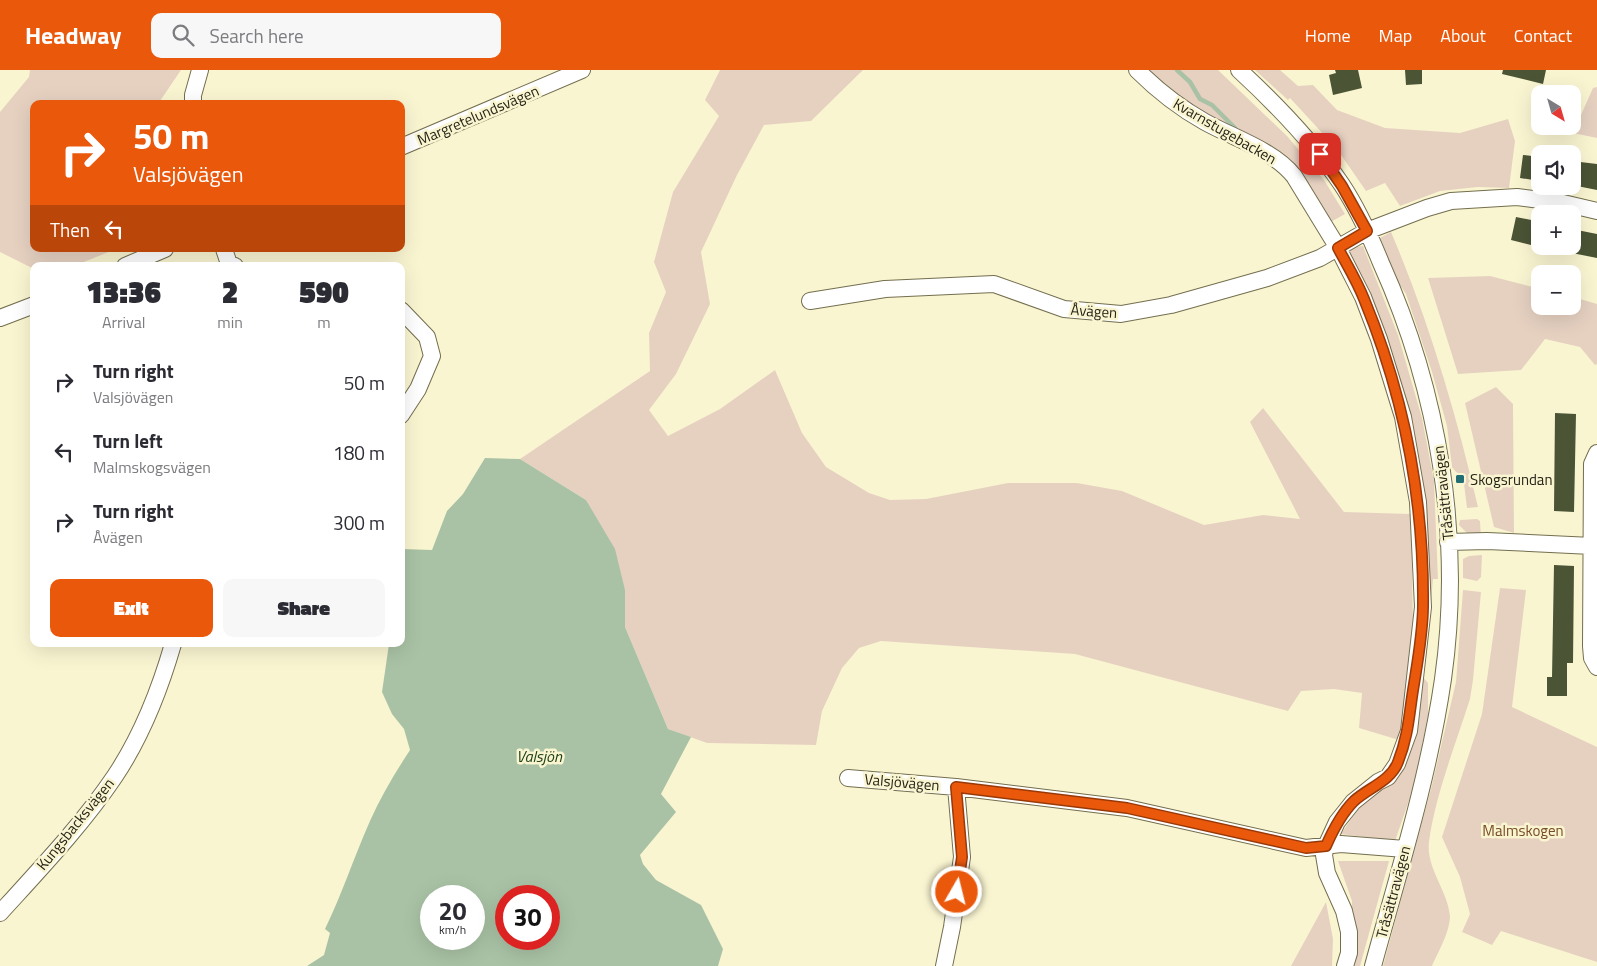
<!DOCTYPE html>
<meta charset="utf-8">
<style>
:root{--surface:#fff;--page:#f7f7f7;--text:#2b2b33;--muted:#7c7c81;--accent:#ea580c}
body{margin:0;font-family:"Titillium Web",sans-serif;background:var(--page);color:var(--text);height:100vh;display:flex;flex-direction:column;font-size:19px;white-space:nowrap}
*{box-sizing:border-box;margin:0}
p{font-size:16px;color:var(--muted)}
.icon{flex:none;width:28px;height:28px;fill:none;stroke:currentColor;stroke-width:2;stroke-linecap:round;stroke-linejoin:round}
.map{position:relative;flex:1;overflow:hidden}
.details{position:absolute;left:30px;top:192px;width:375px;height:385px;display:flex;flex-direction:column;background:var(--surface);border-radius:10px;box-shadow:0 5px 20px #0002}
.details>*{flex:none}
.top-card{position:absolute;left:30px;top:30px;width:375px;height:152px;border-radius:10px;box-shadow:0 5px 20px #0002;background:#ea580c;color:#fff;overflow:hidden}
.needle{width:32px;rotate:143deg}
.controls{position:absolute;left:1531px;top:15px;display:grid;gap:10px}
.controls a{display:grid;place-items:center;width:50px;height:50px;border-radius:10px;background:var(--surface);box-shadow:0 5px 20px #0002;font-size:25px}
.speed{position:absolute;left:420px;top:815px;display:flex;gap:10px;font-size:25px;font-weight:700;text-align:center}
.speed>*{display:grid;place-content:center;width:65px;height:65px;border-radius:50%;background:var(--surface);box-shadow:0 5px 20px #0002;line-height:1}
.speed small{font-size:12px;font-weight:400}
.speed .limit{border:8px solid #d22;background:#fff;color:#111}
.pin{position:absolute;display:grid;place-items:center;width:42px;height:42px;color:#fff;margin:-21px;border-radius:10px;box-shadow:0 2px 8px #0006}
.me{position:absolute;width:55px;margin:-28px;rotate:8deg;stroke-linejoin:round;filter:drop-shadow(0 0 4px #0008)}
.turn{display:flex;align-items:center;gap:18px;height:105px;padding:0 20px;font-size:22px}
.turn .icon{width:65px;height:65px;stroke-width:2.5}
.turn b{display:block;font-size:35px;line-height:42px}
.then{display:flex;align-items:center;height:48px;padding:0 20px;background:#0003;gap:10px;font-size:19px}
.eta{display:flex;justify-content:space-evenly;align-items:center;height:85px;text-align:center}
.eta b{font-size:30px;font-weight:800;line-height:35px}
.action{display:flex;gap:10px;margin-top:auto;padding:10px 20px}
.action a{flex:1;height:58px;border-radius:10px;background:var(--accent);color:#fff;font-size:20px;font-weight:800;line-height:58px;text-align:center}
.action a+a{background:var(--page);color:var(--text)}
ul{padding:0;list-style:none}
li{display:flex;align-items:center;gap:15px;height:70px;padding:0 20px}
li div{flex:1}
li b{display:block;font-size:19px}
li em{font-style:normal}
header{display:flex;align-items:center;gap:30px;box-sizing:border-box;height:70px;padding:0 25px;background:var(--accent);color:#fff}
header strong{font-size:24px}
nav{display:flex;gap:28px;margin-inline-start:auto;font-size:18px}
.search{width:350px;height:45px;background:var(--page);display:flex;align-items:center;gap:12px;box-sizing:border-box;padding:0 18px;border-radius:10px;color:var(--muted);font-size:19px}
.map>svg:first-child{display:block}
</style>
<header>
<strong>Headway</strong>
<div class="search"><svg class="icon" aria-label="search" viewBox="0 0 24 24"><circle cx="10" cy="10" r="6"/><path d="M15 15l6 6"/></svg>Search here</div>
<nav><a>Home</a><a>Map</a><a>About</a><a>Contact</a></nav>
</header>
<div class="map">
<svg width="1597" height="896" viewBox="0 0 1597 896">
<rect width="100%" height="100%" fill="#faf5d1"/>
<path fill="#e6d1c1" d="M30,0H181L158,34H34V179H116L74,196H34V199L0,182V42L29,7Z
M720,0H863L811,51L764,55L737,105L701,182L710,234L676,304L649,340L668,366L720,339L775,300L802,363L826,397L869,423L890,430L926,429L1008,413H1077L1122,421L1204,455L1263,445L1300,449L1250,352L1263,338L1344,442L1411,444L1413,553L1405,652L1399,670L1359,658L1362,623L1334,619L1301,621L1288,641L1075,584L881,571L859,578L842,598L822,641L816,675L707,673L668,659L625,557V520L586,430L520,389L650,301L649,263L666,222L654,192L673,122L719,46L705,30Z
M1144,0H1218L1287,66L1324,110L1345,144L1329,153L1299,104L1216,55Z
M1255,0H1280L1298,16L1313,15L1337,40L1385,58L1460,63L1508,49L1515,71L1509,118L1478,117L1440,121L1400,136L1385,113L1366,121L1337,79L1290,28L1288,30Z
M1597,17V68L1573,63L1593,18Z
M1391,162C1429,251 1456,343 1478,437L1467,438L1463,406L1456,402L1452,397L1447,356L1432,302L1406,224L1396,209L1380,172V168Z
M1363,176L1398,265L1422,348L1434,411L1438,509H1433L1426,588L1422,585L1421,416L1350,189V181L1355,177Z
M1490,206L1540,219V236H1572L1573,227L1597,234V294L1595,295L1580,277L1545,269L1521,300L1458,304L1428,208Z
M1496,317L1513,334L1514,463L1494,457L1465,333Z
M1477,449L1480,451L1481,468L1471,467L1459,455L1460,450Z
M1482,485L1481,507L1477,511L1463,508V489L1469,486Z
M1500,518L1526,520L1512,637L1597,677V892L1501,861L1492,875L1462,862L1470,844L1460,807L1442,767L1482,644Z
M1463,520L1481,522L1473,610L1470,629C1456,673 1435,726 1429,772C1426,798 1448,821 1450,846C1450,862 1438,882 1432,896H1383L1432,715L1456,612Z
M1422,606L1428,613V646L1414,716L1395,771L1341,764L1357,740L1388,714Z
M1338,791H1389L1360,896H1347L1351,884L1352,831Z
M1326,832L1333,869L1332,896H1291Z"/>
<path fill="#a9c2a5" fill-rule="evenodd" d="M485,388L520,389L586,430L615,479L625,520V557L668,659L691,667L661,724L676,742L640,785L643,794L656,810L701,835L723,879L718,896H307L324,885L330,863L325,859C342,824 354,787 370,751C381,726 395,703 410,680L404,659L392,644L382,622L389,574H401V479L432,480L447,441L463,424ZM474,826V869H431V826ZM549,826V869H506V826Z"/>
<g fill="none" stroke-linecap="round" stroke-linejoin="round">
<path stroke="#a9c2a5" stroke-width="4.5" d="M1177,0L1190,12L1200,29L1212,35L1235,58"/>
</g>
<path fill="#4b5435" d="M1335,0H1358L1362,18L1333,25L1329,5L1336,3Z
M1405,0H1422V14L1406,15Z
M1503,0H1546L1543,14L1502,4Z
M1523,85L1540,87V111L1520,108Z
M1572,91L1597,94V120L1572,115Z
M1516,147L1536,151L1531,175L1511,170Z
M1572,159L1597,164V188L1572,183Z
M1555,343L1576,344L1574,442L1554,441Z
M1554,495L1574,496L1573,593H1567V626H1547V607H1552Z"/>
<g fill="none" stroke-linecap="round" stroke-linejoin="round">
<g stroke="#736e4e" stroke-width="18">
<path id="minor" d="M1137,0C1157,20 1180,38 1205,52C1234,68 1273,80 1294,106L1338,178L1363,227L1379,269L1403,347L1418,432L1423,537L1409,661L1397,694L1388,707L1378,712L1353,732L1337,752L1326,776L1324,785L1327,803L1344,841L1349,862V883L1345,896
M1239,0C1277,35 1313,72 1342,115C1358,139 1370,166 1381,193C1439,322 1463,468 1443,609C1429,706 1399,801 1373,896
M193,34V25L200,0
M401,77L582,0
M224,179L229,194L235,196
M125,196L165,179
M810,231L885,219L994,214L1064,239L1121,244L1171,235L1267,208L1320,188L1367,161L1427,138L1451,131L1517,127L1563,133L1597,141
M401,240L427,267L432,286L418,319L401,345
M0,248L34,235
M1597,383L1592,394L1591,576L1592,588L1597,597
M1448,472L1487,471L1592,476
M848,708L956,717L1127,738L1306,778L1341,774L1405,779
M0,843C40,799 82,755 115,706C141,667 160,619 173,574
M944,896L952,857L962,787L956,717"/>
</g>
<use href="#minor" stroke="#fff" stroke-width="16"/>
</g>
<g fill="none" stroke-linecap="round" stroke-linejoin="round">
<g stroke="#983908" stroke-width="12">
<path id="route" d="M957,822L962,787L956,717L1127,738L1306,778L1326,776C1333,760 1341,744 1354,731C1368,718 1391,711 1398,692C1409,664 1409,643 1414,614C1418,589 1423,561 1423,535C1424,430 1404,326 1364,229C1357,211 1347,195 1338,178L1367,161L1342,116L1320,84"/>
</g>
<use href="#route" stroke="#ea580c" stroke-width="9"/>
</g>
<rect fill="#236e74" stroke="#faf5d1" stroke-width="2" x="1455" y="404" width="10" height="10" rx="2.5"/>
<g text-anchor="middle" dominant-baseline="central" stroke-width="5" stroke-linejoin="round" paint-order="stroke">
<g font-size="15" fill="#272518" stroke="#faf5d1">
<text transform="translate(478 45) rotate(-23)">Margretelundsvägen</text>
<text transform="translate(1225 61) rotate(30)">Kvarnstugebacken</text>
<text transform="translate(1094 241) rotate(4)">Åvägen</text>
<text transform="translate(1443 423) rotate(-96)">Tråsättravägen</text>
<text transform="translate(902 712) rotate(5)">Valsjövägen</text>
<text transform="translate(75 754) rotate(-51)">Kungsbacksvägen</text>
<text transform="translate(1393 822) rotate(-75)">Tråsättravägen</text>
</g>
<g font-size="15" fill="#272518" stroke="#faf5d1" text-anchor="start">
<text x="1470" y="409">Skogsrundan</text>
</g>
<g font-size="15" fill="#784c26" stroke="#faf5d1">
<text x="1523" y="760">Malmskogen</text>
</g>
<g font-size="16" font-style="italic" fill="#1d4118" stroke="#faf5d1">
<text x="539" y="686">Valsjön</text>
</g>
</g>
</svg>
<div class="controls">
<a><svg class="needle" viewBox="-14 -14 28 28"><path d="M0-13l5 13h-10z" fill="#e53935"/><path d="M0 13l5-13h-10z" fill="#7c7c81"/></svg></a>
<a><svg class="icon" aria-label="sound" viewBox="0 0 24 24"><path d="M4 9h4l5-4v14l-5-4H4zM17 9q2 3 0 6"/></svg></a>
<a>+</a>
<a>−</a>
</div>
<div class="speed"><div>20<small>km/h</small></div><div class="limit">30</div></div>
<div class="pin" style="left:1320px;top:84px;background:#d93025"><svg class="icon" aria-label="arrive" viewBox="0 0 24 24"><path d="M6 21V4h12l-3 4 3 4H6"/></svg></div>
<svg class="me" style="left:957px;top:822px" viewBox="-20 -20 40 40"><circle r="17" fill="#ea580c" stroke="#fff" stroke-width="3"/><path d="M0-11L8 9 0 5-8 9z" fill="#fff"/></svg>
<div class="top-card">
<div class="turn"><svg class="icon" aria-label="right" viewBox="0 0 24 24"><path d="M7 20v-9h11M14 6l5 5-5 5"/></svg><div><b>50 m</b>Valsjövägen</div></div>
<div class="then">Then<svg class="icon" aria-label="left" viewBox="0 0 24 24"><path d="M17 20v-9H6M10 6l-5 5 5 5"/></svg></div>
</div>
<section class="details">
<div class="eta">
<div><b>13:36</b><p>Arrival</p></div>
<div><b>2</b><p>min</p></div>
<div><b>590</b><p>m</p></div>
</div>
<ul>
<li><svg class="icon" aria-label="right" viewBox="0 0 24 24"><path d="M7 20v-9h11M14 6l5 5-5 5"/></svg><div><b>Turn right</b><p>Valsjövägen</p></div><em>50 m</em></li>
<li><svg class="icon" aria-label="left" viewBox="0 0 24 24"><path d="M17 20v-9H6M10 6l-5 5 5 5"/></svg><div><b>Turn left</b><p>Malmskogsvägen</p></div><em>180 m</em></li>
<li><svg class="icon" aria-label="right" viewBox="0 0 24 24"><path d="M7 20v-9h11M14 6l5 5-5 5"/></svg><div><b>Turn right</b><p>Åvägen</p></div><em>300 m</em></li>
</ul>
<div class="action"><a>Exit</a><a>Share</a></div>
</section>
</div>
